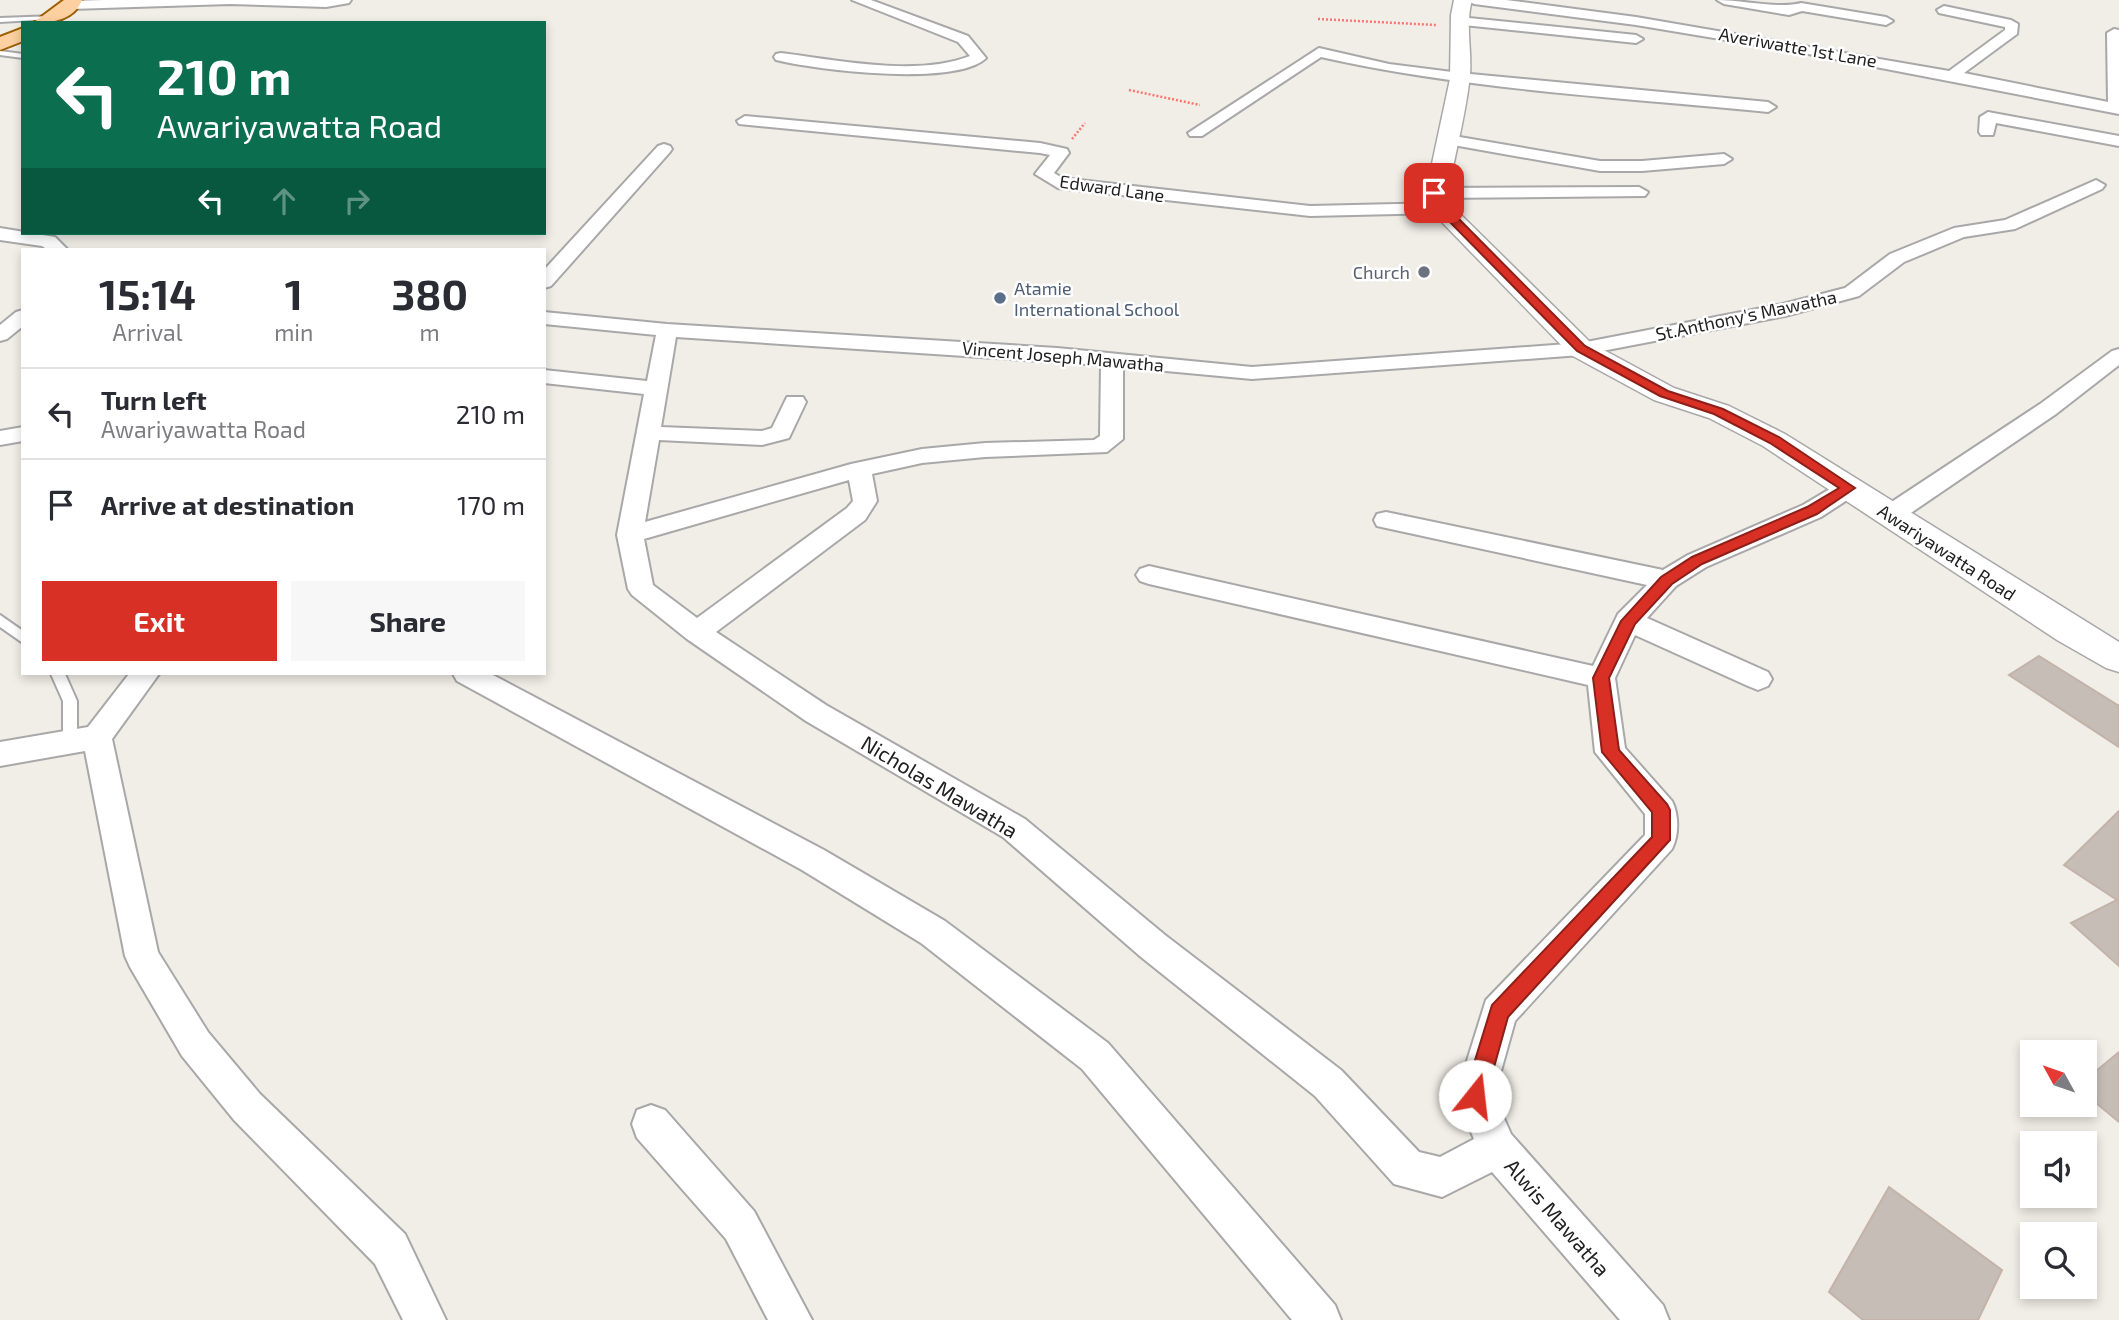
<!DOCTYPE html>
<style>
:root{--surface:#fff;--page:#f7f7f7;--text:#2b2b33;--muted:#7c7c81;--line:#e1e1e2;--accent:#d93025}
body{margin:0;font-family:"Exo 2",sans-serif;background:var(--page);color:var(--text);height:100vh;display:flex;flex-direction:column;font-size:26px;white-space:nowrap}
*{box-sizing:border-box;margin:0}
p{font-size:23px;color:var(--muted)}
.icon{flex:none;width:38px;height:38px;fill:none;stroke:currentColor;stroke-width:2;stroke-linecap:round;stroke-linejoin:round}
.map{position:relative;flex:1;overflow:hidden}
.drawer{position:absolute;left:21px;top:248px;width:525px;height:427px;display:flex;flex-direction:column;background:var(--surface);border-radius:0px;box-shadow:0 4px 10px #0003}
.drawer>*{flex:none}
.top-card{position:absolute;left:21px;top:21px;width:525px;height:214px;border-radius:0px;box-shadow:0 4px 10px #0003;background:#0b6e4f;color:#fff;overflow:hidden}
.needle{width:46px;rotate:310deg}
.fabs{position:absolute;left:2020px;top:1040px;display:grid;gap:14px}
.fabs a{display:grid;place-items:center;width:77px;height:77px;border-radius:0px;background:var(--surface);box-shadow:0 4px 10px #0003;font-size:35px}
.pin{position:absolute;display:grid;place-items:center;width:60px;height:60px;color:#fff;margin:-30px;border-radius:14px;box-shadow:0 4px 10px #0006}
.me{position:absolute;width:77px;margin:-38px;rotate:16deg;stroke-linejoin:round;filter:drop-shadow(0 0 5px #0008)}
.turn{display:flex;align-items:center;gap:24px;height:147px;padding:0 21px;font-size:32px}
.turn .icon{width:91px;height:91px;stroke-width:2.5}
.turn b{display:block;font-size:49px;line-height:60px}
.lanes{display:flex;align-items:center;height:66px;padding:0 21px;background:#0003;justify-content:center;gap:35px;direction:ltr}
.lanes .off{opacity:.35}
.eta{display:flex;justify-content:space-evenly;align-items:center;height:119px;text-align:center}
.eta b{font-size:42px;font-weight:700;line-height:49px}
.cta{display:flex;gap:14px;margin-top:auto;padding:14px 21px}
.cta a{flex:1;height:80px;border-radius:0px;background:var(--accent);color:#fff;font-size:28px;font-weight:700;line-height:80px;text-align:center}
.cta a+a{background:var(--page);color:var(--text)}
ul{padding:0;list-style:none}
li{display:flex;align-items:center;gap:21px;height:91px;padding:0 21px;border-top:2px solid var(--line)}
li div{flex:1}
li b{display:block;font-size:26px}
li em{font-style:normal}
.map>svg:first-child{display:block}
</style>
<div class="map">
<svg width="2119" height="1320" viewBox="0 0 2119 1320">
<rect width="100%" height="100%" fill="#f1ede7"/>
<path fill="#c6bdb6" stroke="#c3b3a9" stroke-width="2" d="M2039,656L2119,706V747L2009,675Z
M2119,811V966L2071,923L2117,900L2064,865Z
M2119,1052V1122L2084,1093V1081Z
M1889,1187L2002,1270L1978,1320H1863L1829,1292Z"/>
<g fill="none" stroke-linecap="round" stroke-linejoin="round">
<g stroke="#a8a8a8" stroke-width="4">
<path id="service" d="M54,16L52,19L0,22V18Z
M0,51L23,54V58L0,55Z
M0,615L23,631V643L0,627Z
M51,674H65L77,701V742L75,746H65L63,742V701Z"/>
</g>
<g stroke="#a8a8a8" stroke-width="4">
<path id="minor" d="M351,0L349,3L326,7L230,4L71,9L64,5L71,1L104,0Z
M852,0H871L968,36L986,58C956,87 816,70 776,60L774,57L776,54L781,53C838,60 916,77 970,56L958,42Z
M1467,0H1506L1636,17L1949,71L2005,30V27L1939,13L1937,10L1944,6L2011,20L2018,24L2017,34L1964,73L2108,102L2107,33L2114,29L2119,30V114L1798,52L1636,25L1474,4Z
M1717,0C1743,0 1779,9 1801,3L1886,17L1893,21L1886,25L1802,11L1789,15L1724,4Z
M1459,17L1636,35L1643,39L1636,43L1454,24L1452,21Z
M1319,48L1389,64L1460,73L1768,102L1776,107L1768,112C1619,97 1467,90 1321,57L1202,136H1190L1188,133Z
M1988,112L2119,136V146L1996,123L1993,135H1981L1979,132L1980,117Z
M745,116L1040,143L1067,149L1069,153L1054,173L1062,178L1310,206L1441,203L1450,208L1441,213L1310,216L1058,188L1035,174L1050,155L1040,153L739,124L737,121Z
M1448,135L1600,161H1642L1724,154L1732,159L1724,164L1642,171H1600L1442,143L1440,140Z
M664,144L670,146L672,149L670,152L551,286L544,288V270L658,146Z
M2096,180L2105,185L2102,189L2015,229L1964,237L1904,262L1859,296L1785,316L1581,355L1252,379L1123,367V439L1107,452L985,457L922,463L872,474L877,501L865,520L716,632L826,705L1025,819L1165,935L1341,1070L1419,1152L1440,1157L1474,1139L1456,1096L1486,1000L1645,835V814L1595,752L1588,685L1149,584L1140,581L1136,575L1140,569L1149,566L1593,666L1618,614L1647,585L1386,528L1377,526L1374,520L1377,514L1386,512L1663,570L1688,555L1803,505L1840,483L1849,480L1858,483L1861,488L1858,493L1821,517L1706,567L1676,586L1647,618L1768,672L1772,679L1768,686L1758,690L1748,686L1635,635L1615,678L1625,748L1672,801C1679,815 1679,835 1672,849L1515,1021L1494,1096L1511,1134L1663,1305L1669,1320H1620L1492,1172L1442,1197L1394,1184L1315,1096L1141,957L1003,837L806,721L687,639L632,595L628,589L617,535L644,394L544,383V370L647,381L656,335L544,324V312L667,324L1057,348L1252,367L1581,343L1783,304L1845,288L1890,254L1954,228L2005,220ZM676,337L1101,365L1100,436L1094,440L985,443L922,449L851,464L645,522L659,440L762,445L789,438L806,402L803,397H787L772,428L762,431L661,427ZM849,480L853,501L847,508L697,618L653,585L644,539Z
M1639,187L1648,192L1645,196L1434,198L1425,193L1434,188Z
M0,228L55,237L68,250H48L42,246L0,240Z
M23,310V326L7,339L0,341V325L16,312Z
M2119,349V365L2056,414L1899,521L1890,523L1881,521L1878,515L1881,509L2040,404L2112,351Z
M23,427V441L0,445V431Z
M129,674H159L112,739L158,952L208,1032L260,1094L405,1234L446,1320H403L375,1264L234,1120L182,1056L130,967L125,956L85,751L0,766V742L88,727Z
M453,674H491L824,850L945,921L1108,1043L1335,1305L1341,1320H1292L1082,1069L921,943L802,870L457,681Z
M651,1105L665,1110L754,1211L812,1320H768L726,1239L637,1138L632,1124L637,1110Z"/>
</g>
<g stroke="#a8a8a8" stroke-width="3">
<path id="tertiary" d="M1454,0H1472C1465,25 1472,50 1470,75C1466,113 1456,150 1449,187L1445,193L1451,205L1591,343L1674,388L1729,406L1785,434L2119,642V672L2106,668L2057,640L1763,446L1709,418L1654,400L1571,355L1433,213L1423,193L1427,187L1450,79L1451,15Z"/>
</g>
<g stroke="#9e6000" stroke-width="4">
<path id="primary" d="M64,0H82C74,20 52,23 33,23Z
M23,28V41L0,50V37Z"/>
</g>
<path stroke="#fb756e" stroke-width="2.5" stroke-dasharray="2 2" stroke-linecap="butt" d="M1318,19L1436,25
M1129,90L1200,105
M1072,139L1085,123"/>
<use href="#service" fill="#fff" fill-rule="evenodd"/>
<use href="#minor" fill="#fff" fill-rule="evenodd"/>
<use href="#tertiary" fill="#fff" fill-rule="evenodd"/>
<use href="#primary" fill="#fdd0a1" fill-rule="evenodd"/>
</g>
<path fill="#d93025" stroke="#8d1f18" stroke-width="2" d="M1431,191H1438L1446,206L1585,346L1668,391L1723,409L1779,437L1855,488L1817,514L1702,564L1672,584L1635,624L1609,678L1619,750L1667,804L1670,810V840L1508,1017L1486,1096L1483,1103L1475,1106L1468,1103L1464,1096L1492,1005L1652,837V812L1602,752L1593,678L1621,621L1661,577L1692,557L1807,507L1839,488L1770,443L1714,414L1660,396L1577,351L1438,210Z"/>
<circle fill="#6b7280" stroke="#fff" stroke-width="2.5" cx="1424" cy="272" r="7"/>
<circle fill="#5c6f8a" stroke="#fff" stroke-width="2.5" cx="1000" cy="298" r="7"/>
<g text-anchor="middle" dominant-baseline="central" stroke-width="5" stroke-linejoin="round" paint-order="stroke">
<g font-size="18" fill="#212121" stroke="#fff">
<text transform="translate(1798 47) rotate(10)">Averiwatte 1st Lane</text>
<text transform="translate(1112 188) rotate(8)">Edward Lane</text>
<text transform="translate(1746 315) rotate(-12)">St.Anthony's Mawatha</text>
<text transform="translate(1063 356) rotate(5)">Vincent Joseph Mawatha</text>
<text transform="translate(1947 552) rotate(33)">Awariyawatta Road</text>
</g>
<g font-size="18" fill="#5b616d" stroke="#fff" text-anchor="end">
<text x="1410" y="272">Church</text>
</g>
<g font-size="18" fill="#4e5e75" stroke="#fff" text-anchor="start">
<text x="1014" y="288">Atamie<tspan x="1014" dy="21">International School</tspan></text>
</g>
<g font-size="21" fill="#212121" stroke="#fff">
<text transform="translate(940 786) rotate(31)">Nicholas Mawatha</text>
<text transform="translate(1558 1217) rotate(49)">Alwis Mawatha</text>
</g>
</g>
</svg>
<div class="fabs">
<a><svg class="needle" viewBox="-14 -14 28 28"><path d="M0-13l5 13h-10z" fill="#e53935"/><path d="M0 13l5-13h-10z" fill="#7c7c81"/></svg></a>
<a><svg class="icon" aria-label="sound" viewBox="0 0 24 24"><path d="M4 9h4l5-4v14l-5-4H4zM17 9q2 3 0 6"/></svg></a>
<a><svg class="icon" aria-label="search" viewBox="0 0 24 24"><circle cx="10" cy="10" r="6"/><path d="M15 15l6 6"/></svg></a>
</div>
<div class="pin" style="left:1434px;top:193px;background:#d93025"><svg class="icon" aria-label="arrive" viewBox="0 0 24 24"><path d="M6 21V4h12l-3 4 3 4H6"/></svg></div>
<svg class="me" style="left:1475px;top:1096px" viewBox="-20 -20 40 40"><circle r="19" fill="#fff"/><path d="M0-13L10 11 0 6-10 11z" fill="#d93025"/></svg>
<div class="top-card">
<div class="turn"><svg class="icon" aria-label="left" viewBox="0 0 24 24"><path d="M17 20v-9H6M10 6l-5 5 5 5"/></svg><div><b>210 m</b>Awariyawatta Road</div></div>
<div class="lanes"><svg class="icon" aria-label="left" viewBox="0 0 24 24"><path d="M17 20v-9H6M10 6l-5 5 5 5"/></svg><svg class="icon off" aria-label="ahead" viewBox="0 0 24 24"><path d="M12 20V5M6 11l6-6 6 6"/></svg><svg class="icon off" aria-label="right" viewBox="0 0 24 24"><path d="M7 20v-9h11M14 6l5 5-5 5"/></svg></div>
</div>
<section class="drawer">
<div class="eta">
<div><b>15:14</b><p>Arrival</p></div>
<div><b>1</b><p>min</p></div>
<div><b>380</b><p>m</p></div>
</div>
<ul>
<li><svg class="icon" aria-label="left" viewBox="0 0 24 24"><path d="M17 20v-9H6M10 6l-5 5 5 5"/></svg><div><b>Turn left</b><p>Awariyawatta Road</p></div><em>210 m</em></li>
<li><svg class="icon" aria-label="arrive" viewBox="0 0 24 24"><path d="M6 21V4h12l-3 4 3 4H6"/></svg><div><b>Arrive at destination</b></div><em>170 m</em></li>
</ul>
<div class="cta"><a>Exit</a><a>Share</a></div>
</section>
</div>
